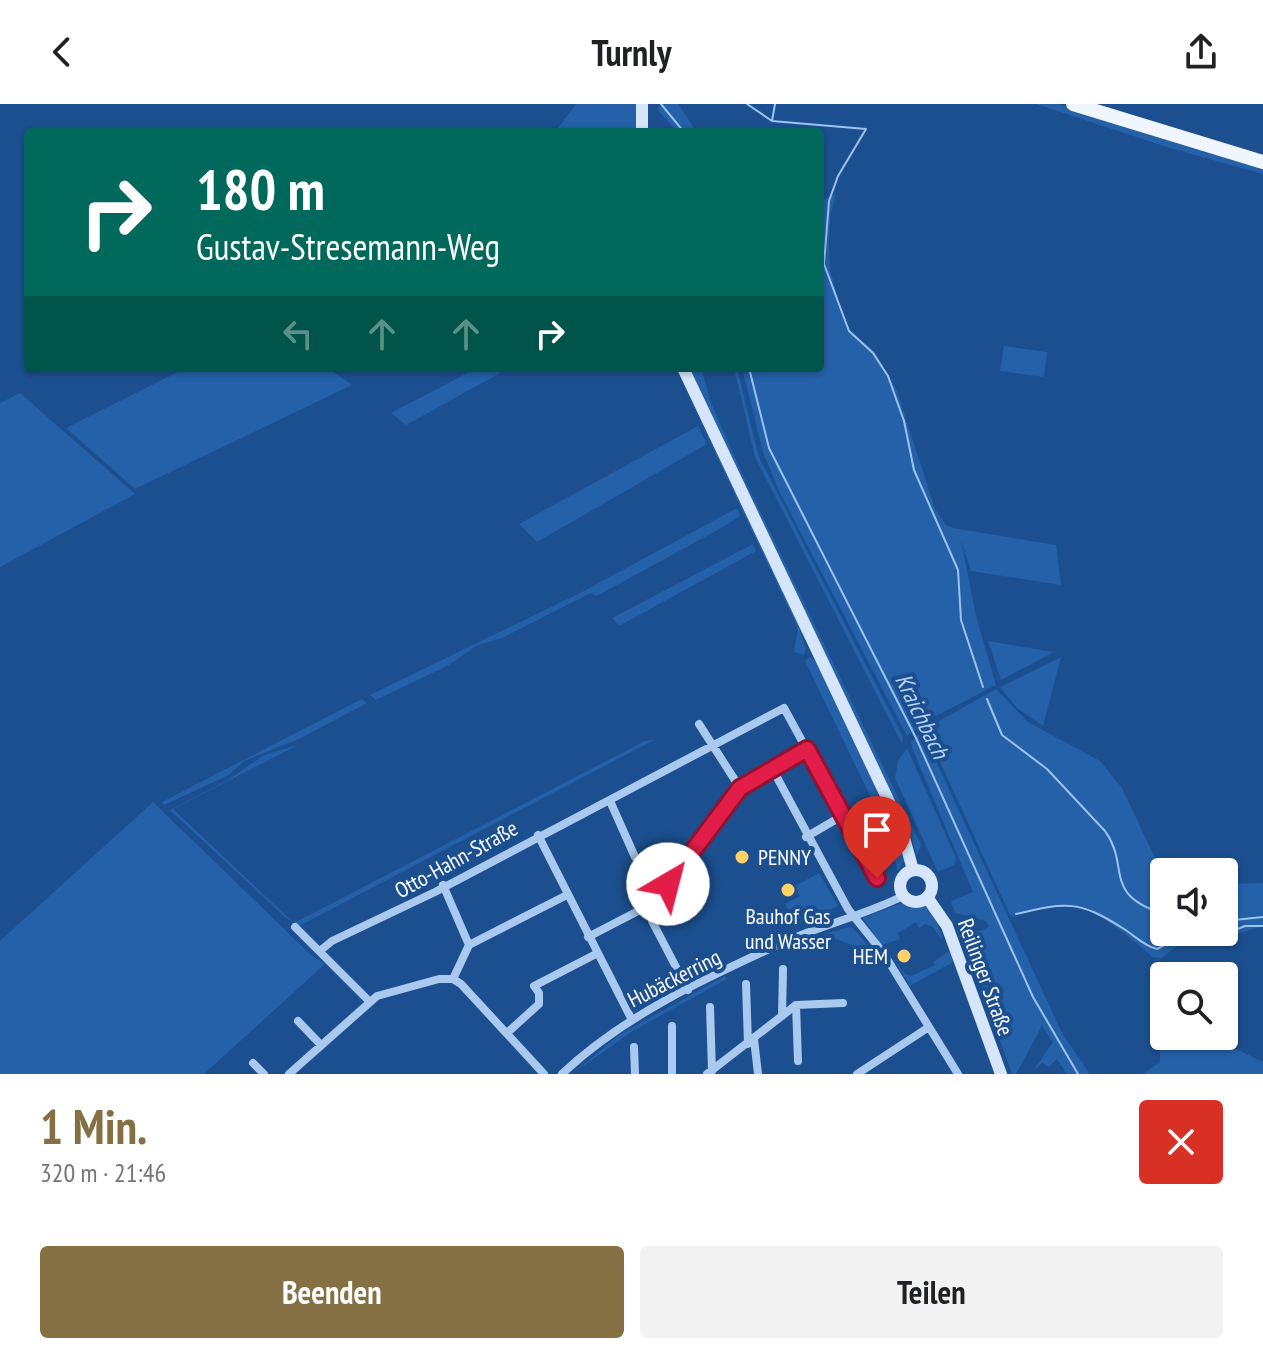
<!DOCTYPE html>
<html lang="de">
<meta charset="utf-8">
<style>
:root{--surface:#fff;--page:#f2f2f2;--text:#202124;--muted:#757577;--accent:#847042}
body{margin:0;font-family:"PT Sans Narrow",sans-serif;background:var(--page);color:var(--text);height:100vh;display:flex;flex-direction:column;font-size:30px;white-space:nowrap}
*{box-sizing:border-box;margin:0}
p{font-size:26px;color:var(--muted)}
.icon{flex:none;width:44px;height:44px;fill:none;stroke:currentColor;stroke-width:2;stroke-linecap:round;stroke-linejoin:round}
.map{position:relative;height:970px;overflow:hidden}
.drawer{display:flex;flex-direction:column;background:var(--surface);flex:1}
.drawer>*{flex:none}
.hud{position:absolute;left:24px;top:24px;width:800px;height:244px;border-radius:8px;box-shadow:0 2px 6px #0004;background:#00695c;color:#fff;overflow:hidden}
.fabs{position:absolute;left:1150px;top:754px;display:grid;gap:16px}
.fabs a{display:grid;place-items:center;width:88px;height:88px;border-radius:8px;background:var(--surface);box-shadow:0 2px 6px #0004;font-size:40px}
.pin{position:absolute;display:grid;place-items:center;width:68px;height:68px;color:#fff;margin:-82px -34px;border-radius:50% 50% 50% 0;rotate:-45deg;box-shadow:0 0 8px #0007}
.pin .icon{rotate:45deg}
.me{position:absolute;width:88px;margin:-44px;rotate:37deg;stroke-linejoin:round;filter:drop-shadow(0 0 6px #0008)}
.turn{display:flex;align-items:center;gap:28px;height:168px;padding:0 40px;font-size:36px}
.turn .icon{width:104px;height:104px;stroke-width:2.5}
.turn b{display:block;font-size:56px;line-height:68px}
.lanes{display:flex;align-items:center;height:76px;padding:0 40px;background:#0003;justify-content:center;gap:40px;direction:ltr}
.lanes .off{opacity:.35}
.round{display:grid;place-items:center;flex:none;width:84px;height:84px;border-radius:8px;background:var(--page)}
.summary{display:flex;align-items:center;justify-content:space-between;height:136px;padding:0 40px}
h1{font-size:48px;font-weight:700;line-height:60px;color:var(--accent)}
.cta{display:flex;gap:16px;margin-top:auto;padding:16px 40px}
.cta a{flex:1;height:92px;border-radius:8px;background:var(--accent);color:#fff;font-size:32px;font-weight:700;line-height:92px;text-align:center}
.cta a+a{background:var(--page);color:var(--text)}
header{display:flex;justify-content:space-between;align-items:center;height:104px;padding:0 40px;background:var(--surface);font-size:36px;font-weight:700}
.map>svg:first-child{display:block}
</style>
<header><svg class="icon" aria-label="back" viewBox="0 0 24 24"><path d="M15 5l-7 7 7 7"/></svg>Turnly<svg class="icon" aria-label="share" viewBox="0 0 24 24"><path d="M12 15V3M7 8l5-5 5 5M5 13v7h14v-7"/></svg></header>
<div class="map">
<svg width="1263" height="970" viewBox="0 0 1263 970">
<rect width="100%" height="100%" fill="#1b4f8f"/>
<path fill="#2461a8" d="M576,0H637V28H555Z
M663,0H678L697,28H677L657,5Z
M1036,0H1058L1263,64V70L1170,44Z
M836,90L830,111L829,138L830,166L842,208L850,226L875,248L897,287L935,405L946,421L953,424L1056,441L1061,481L971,467L961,436L976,512L996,581L926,617L907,632L779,387L763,348L742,264H820V97Z
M1004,242L1047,248L1044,273L1000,267Z
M186,264H328L352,281L135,385L66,324Z
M477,264H509L406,321L391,309Z
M675,264L798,518L806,545L804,551L794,548L798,524Z
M688,264H701L711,299L745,376L921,741L917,752L910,730Z
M734,264H737L759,353L903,633L902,640L755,353Z
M20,289L135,390L0,463V299Z
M698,322L707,340L537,438L519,420Z
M737,404L740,412L723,423L597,492L591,489L504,533L476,542L449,561L376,596L370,591L582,488Z
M753,440L756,447L619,522L612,514Z
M988,537L1054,548L1001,576Z
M810,553L817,558L901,738L905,754L898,767L888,729L805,557Z
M1061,553L1043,622L1017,604L1000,583Z
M996,585L1028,618L1100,657L1122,684L1164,773V828H1224V780L1263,779V822L1220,835L1188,834L1161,854L1153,853C1127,832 1096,801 1060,801C1045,802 1026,809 1011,813L925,625Z
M362,595L367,599L299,635L244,657L229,671L164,701L162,698Z
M922,627L1062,929L1090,970H1067L1057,955L1049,963L1042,959L1034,966L1053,938L1042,922L1016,970H1012L968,846L969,838L963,834L989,823L986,817L955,809L951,797L973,788L912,644L911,638Z
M654,636L299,822L285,813L170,706L228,676L264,651L298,641L173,705L294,819L645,637Z
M907,644L956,754L954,761L938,768L895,674L898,657Z
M153,698L311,851L325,860L204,970H0V837Z
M819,769L838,802L796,822L785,800L800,792L795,782Z
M902,799L915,804L925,801L934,809L943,837L933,823L925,820L919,824L916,818L898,829L900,835L881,841L863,814Z
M850,823L853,824L875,850L823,830Z
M950,847L953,858L910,882L892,852L905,870L911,872L935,861L933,858Z
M725,872L727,875L634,926L572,970L619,931Z
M1207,939L1228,941L1263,958V970H1143L1160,958V944Z"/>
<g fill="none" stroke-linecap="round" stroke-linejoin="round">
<path stroke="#9cc4f0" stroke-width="2" d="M661,0L684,28
M747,0L772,17L775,0
M772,17L866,25L838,72L829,97L824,160L849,227L873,249L888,272L904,317L914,366L958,466L961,516L983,583
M749,264L769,344L916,634L1033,893L1078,970
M987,595L1002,631L1047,665L1105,727C1131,763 1101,790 1164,810
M1016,810C1066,798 1079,796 1124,825C1135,832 1144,842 1157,845L1185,830L1215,834L1245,822H1263
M1224,817L1263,813"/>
<path stroke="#a9c9ee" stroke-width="8" d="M699,620L740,684
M773,666L807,645
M610,697L635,753L668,780
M538,731L632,916
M806,733L842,712
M443,781L469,841L453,875
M295,823L369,897
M588,833L642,805L653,803
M469,841L567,791
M321,846L332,837L435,788L784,604L877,774
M746,880L748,940
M688,886L652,817L653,803L740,684L773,666L848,805L884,850L958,970
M796,901L798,957
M710,903L712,967
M782,912L783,865
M298,917L321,941
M672,922V970
M507,929L539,900V889L534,882L596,850
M754,935L758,970
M634,943L635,970
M253,959L264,970
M289,970L377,892L439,875H453L461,880L544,970
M562,970C625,910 710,872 789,836C826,820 867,810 903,792
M707,970L796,901L843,899
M857,970L929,923"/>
<path stroke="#d6e6fa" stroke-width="12" d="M642,0V28
M683,264L901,723L913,766
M900 782a16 16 0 1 1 32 0a16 16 0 1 1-32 0Z
M927,793L947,822L1001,970"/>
<path stroke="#f0f6ff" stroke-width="14" d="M1073,0L1263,58"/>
</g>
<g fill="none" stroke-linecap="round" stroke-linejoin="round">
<g stroke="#92132f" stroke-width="20">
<path id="route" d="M668,780L740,684L807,645L877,774"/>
</g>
<use href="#route" stroke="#e11d48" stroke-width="14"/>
</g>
<g fill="#ffd166" stroke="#1b4f8f" stroke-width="3">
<circle cx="742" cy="753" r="8"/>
<circle cx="788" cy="786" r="8"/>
<circle cx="904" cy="852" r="8"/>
</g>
<g text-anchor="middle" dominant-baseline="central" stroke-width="8" stroke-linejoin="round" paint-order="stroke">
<g font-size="22" fill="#fff" stroke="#1b4f8f" text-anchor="start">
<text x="758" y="753">PENNY</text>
<text x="788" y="812" text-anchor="middle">Bauhof Gas<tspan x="788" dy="25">und Wasser</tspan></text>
<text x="888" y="852" text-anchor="end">HEM</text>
</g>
<g font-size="22" fill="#fff" stroke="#1b4f8f">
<text transform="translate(456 755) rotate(-29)">Otto-Hahn-Straße</text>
<text transform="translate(986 873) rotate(70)">Reilinger Straße</text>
<text transform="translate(674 874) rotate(-27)">Hubäckerring</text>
</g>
<g font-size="24" font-style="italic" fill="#b5d3f5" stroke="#1b4f8f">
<text transform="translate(922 612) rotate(64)">Kraichbach</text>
</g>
</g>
</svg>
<div class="fabs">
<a><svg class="icon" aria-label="sound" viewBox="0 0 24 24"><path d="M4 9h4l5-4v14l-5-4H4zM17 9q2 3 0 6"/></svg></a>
<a><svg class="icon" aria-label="search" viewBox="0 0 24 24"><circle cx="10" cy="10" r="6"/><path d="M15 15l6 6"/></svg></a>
</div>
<div class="pin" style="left:877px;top:774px;background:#d93025"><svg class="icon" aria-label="arrive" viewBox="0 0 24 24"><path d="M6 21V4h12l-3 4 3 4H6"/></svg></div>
<svg class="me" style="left:668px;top:780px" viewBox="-20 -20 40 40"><circle r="19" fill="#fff"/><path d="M0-13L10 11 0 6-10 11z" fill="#e11d48"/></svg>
<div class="hud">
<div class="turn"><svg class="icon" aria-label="right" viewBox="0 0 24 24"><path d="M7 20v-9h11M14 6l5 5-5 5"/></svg><div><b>180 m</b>Gustav-Stresemann-Weg</div></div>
<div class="lanes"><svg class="icon off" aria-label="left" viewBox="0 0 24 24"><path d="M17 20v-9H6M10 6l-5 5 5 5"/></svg><svg class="icon off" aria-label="ahead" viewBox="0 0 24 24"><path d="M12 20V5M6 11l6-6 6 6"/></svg><svg class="icon off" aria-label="ahead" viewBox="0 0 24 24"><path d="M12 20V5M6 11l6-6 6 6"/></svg><svg class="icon" aria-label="right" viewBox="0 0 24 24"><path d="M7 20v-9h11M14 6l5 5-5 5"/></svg></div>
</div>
</div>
<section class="drawer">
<div class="summary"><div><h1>1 Min.</h1><p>320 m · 21:46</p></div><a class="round" style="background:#d93025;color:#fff"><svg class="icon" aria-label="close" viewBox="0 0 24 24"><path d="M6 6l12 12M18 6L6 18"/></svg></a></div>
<div class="cta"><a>Beenden</a><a>Teilen</a></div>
</section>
